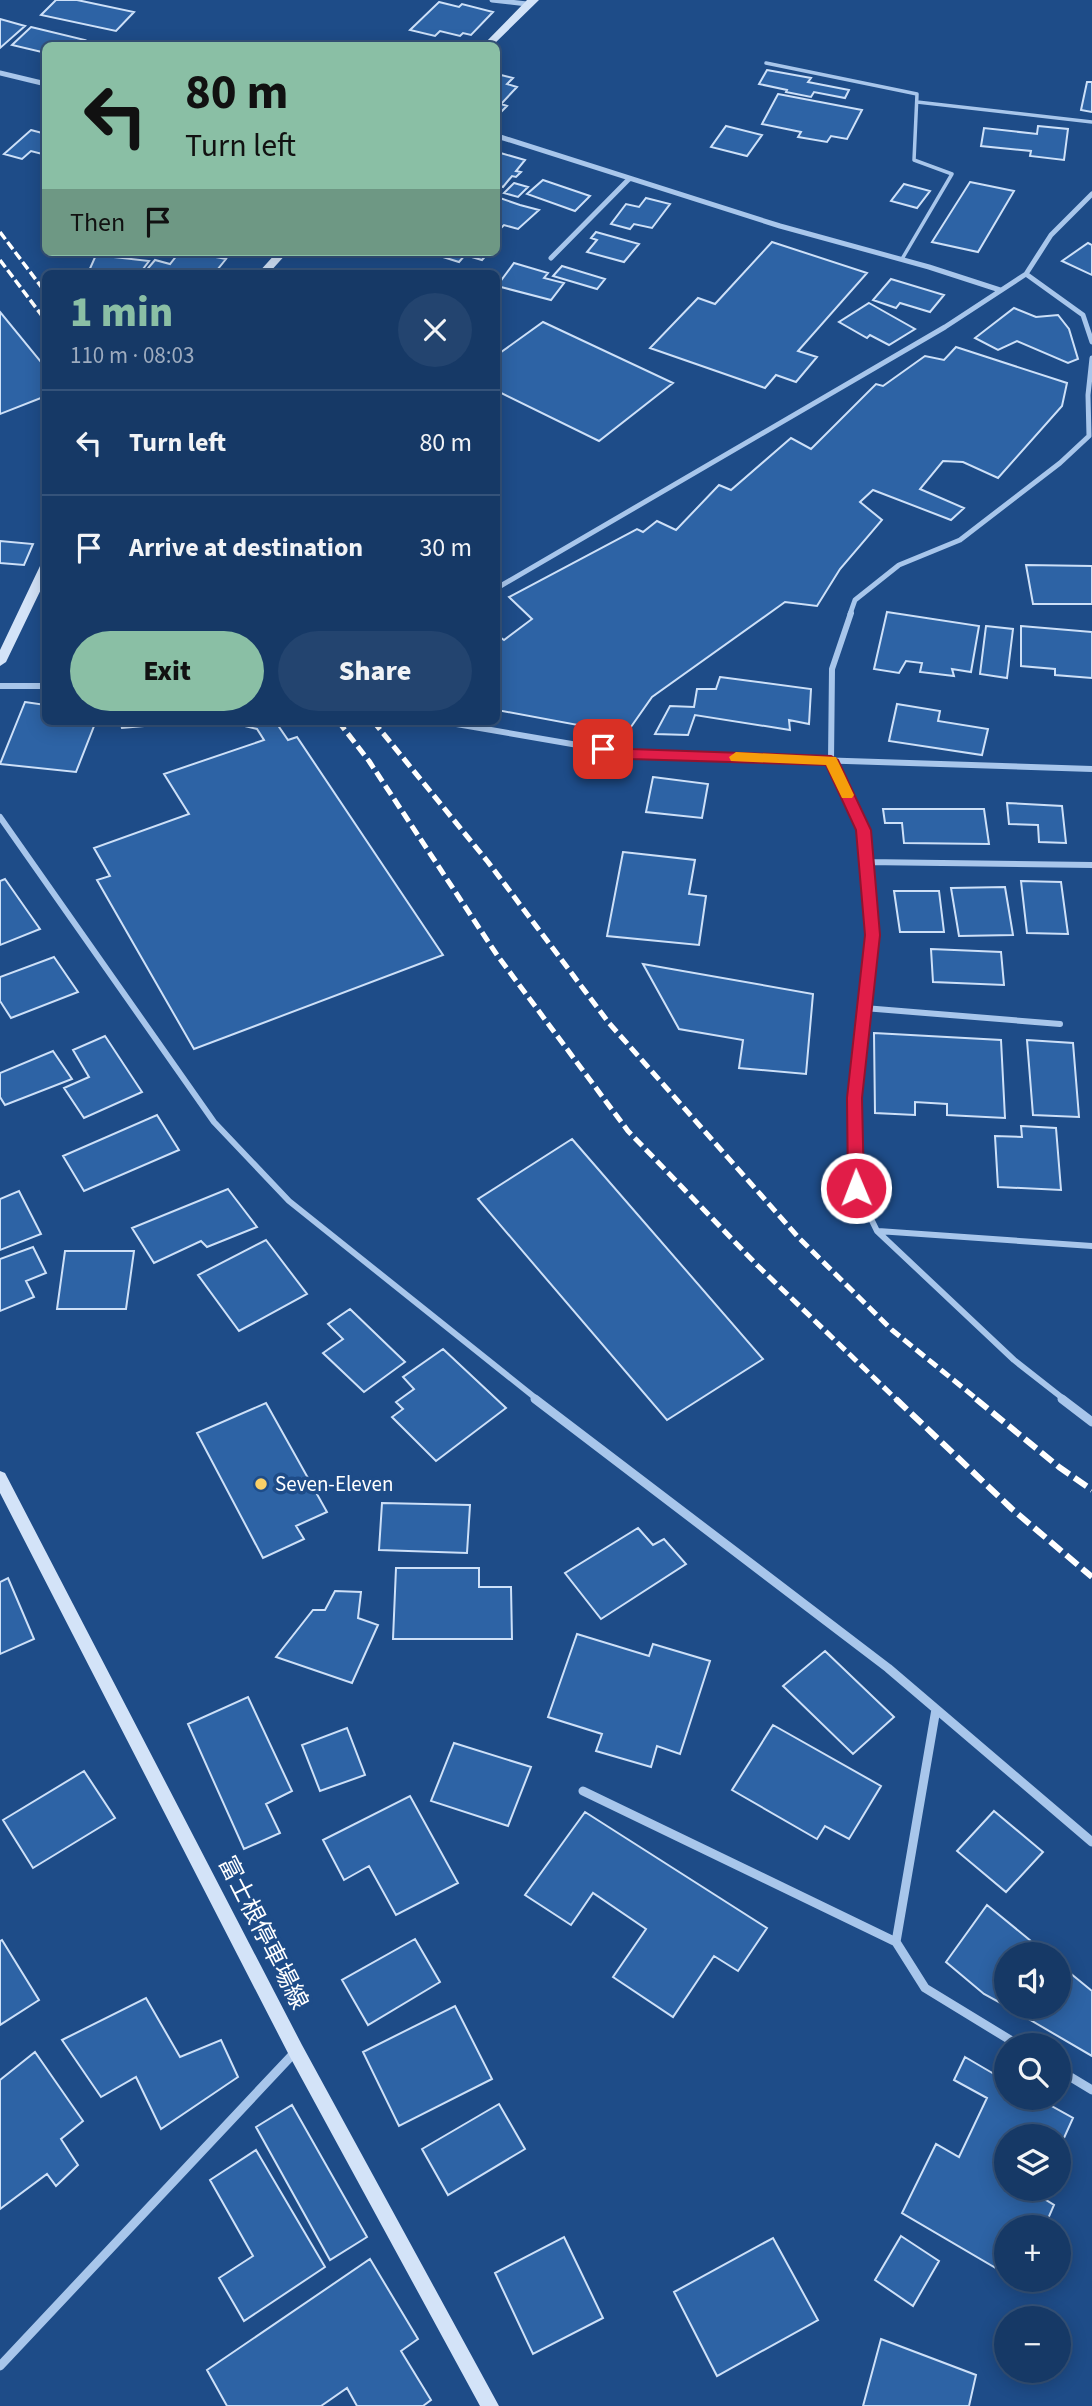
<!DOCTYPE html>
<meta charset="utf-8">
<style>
:root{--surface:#163966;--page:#23446f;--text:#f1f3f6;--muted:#9eacbf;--line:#35537a;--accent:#8abfa5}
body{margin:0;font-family:"Source Sans 3","Noto Sans JP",sans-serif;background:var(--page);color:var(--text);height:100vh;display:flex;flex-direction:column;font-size:26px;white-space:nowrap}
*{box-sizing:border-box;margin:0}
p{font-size:23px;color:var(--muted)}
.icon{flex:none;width:38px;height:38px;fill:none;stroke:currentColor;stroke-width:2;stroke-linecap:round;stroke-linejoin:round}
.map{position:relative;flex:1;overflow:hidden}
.details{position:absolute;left:42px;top:270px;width:458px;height:455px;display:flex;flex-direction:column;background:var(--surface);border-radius:10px;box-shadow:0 4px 18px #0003,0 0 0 2px var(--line)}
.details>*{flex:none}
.top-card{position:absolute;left:42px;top:42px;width:458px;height:214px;border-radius:10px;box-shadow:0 4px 18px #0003,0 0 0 2px var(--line);background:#8abfa5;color:#111;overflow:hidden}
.tools{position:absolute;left:994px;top:1942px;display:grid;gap:14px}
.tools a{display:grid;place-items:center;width:77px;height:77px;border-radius:50%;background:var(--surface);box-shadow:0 4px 18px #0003,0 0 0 2px var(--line);font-size:35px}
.pin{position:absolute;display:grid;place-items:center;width:60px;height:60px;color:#fff;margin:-30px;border-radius:14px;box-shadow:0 4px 10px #0006}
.me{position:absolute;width:77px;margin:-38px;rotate:359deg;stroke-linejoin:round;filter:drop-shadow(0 0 5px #0008)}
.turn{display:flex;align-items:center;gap:24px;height:147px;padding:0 28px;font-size:32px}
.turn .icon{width:91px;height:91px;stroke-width:2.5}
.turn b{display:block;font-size:49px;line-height:60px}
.then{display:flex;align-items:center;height:66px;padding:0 28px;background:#0003;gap:14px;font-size:26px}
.round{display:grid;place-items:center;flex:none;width:74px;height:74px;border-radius:37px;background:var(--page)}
.summary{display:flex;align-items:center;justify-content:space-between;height:119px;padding:0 28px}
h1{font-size:42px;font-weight:800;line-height:52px;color:var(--accent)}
.action{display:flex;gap:14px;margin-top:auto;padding:14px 28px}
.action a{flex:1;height:80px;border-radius:42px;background:var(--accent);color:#111;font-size:28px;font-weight:800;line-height:80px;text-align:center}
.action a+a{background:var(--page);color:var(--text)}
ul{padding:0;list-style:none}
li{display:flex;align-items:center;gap:21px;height:105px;padding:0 28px;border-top:2px solid var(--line)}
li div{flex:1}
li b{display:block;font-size:26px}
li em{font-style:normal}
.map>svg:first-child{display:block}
</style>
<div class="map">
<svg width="1092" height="2406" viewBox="0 0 1092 2406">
<rect width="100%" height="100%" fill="#1e4c88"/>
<path fill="#2d63a5" stroke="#cde0f8" stroke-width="2" d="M56,0H77L134,12L116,31L41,15Z
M439,2L459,7L462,4L493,12L471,35L463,33L460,36L440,31L435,36L410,30Z
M0,19L25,26L0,48Z
M31,27L85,40L80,46H46V53L12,45Z
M767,70L811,78L808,82L849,90L845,98L814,92L811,97L786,92L787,90L759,84Z
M497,74L513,78L507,84L517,87L501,104L507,106L497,116Z
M1087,82H1092V112L1081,110Z
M778,94L862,110L847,139L831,136L827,142L798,137L801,132L762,124Z
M726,126L762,135L747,156L711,147Z
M1038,126L1068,129L1064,160L1030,156L1031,151L981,146L984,128L1037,134Z
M31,130L46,134V155L31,151L22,159L4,154Z
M497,152L525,160L516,171L521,172L516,177L512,176L503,187L497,185Z
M543,180L590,196L575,211L527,194Z
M970,182L1014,191L978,252L932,242Z
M514,183L528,187L518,197L504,193Z
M904,184L930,191L917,208L891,201Z
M497,197L520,205L539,210L518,229L504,225L499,230Z
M646,198L670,204L652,228L634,224L630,229L611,224L626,204L639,207Z
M596,232L639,244L624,262L587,252L597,240L591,238Z
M772,242L867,273L798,351L817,357L796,382L776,375L765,388L650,348L698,298L715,304Z
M1088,243L1092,245V275L1062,261Z
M190,252L226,259L218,269L226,271L144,273L155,260L170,264L178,254L186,256Z
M427,252H489L482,260L465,255L459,262Z
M96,255L149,261L140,273H88Z
M514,263L548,273L544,278L564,283L551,300L497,286Z
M562,266L605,279L597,289L553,276Z
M891,279L944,295L930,312L900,303L896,308L873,300Z
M869,303L915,329L889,345L870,335L867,338L839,322Z
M1014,308L1036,317L1058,315L1069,329L1078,359L1068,363L1017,341L998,350L975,338Z
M0,312L46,368V396L0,414Z
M543,322L673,383L599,441L497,391V355Z
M956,347L1067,383L1062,406L998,478L963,462L943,461L920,489L964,508L951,520L873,490L860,502L882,520L840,569L817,606L785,602L652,697L626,734L497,710V635L504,640L532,619L509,597L637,529L643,532L657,521L676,530L719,485L731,490L791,438L811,449L876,384L883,386L925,356L944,360Z
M0,541L33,544L24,565L0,563Z
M1026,565L1092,566V604H1033Z
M887,612L979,626L971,672L952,669L954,676L920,672L922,663L906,661L899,673L874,669Z
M986,626L1013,629L1007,678L980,674Z
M1021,626L1092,632V678L1055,675V669L1021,666Z
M720,677L811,689L809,724L789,720L790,730L695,715L688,735L655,734L670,706L694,707L697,689H716Z
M25,702L46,705V721H96L76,772L0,764Z
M897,704L940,711L938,721L988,729L982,755L889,741Z
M120,721H202L122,728Z
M224,721H275L288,740L297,737L443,955L194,1049L97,880L110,876L94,848L189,814L164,774L264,740L257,729Z
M653,777L708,784L702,818L646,812Z
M1007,803L1062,806L1066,843L1039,842L1038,825L1009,824Z
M883,809H984L989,844L904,843L902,823H885Z
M623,852L695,860L689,894L706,896L699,945L607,936Z
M5,879L40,929L0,945V881Z
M1021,881L1061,882L1068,934L1027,933Z
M1005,887L1013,935L959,936L951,888Z
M894,891H939L944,932H900Z
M931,949L1001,952L1004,985L933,982Z
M54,957L78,992L11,1018L0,1001V977Z
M643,964L813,994L806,1074L739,1068L743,1040L679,1029Z
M874,1033L1001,1040L1005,1118L947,1115V1104L915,1102V1115L875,1113Z
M105,1036L142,1092L84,1118L64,1088L89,1077L73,1050Z
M1027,1040L1073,1043L1079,1117L1033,1115Z
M53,1051L72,1079L5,1105L0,1097V1073Z
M157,1115L179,1150L84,1191L63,1156Z
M1021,1126L1056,1128L1061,1190L998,1187L995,1136L1022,1137Z
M572,1139L763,1359L667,1420L478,1199Z
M228,1189L257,1227L207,1247L201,1241L154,1263L132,1228Z
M19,1191L41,1234L0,1250V1199Z
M266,1240L307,1294L239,1331L198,1275Z
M33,1247L46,1273L26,1281L34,1297L0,1311V1259Z
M65,1251H134L126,1309H57Z
M350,1309L405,1362L364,1392L323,1353L343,1339L328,1324Z
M443,1349L506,1408L436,1461L392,1417L403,1409L396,1402L414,1389L403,1377Z
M266,1403L327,1512L296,1526L304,1539L263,1558L197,1433Z
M382,1503L470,1505L467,1553L379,1550Z
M638,1528L653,1545L664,1539L686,1564L601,1619L565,1573Z
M396,1568H479V1587H511L512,1639H393Z
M8,1578L34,1639L0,1654V1582Z
M335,1591L361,1592L358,1618L378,1625L352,1683L276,1657L313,1610H325Z
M577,1634L649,1656L653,1644L710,1661L680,1754L657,1746L651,1767L596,1751L602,1734L548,1717Z
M825,1651L894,1717L853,1754L783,1686Z
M248,1697L292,1791L266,1804L280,1833L244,1849L188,1724Z
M773,1725L881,1786L849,1839L825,1826L817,1839L732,1790Z
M347,1728L365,1775L320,1791L302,1745Z
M454,1743L531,1767L508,1826L431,1801Z
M84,1771L115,1818L33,1868L3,1820Z
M410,1796L458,1883L396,1915L369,1866L344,1880L323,1840Z
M994,1811L1043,1852L1006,1892L957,1851Z
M585,1812L767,1928L738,1971L714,1956L673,2017L613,1977L646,1929L593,1893L571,1925L525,1895Z
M987,1905L1048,1955H1006V2006L984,1994L946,1962Z
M415,1939L440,1982L368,2025L342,1980Z
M2,1940L39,2000L0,2025V1941Z
M1059,1964L1092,1991V2056L1008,2007H1059Z
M146,1998L180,2057L221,2040L238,2077L161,2129L136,2077L101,2097L62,2040Z
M455,2006L492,2079L399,2126L363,2052Z
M35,2052L83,2121L61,2139L78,2165L56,2186L47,2174L0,2209V2080Z
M965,2057L1006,2081V2098H1037L1073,2118L1059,2149V2137H1006V2189H1040L1038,2195L1054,2205L1044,2228H1006V2274L902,2213L936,2144L959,2157L987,2098L954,2080Z
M499,2104L525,2149L448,2195L422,2149Z
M292,2105L367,2237L330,2260L256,2127Z
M256,2150L325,2267L244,2321L219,2278L253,2256L210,2180Z
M901,2236L939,2261L913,2306L875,2280Z
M564,2237L603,2318L533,2354L495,2273Z
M773,2238L818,2320L717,2376L674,2292Z
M370,2259L418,2339L401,2351L431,2400L423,2406H357L347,2388L321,2406H227L207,2370Z
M881,2339L976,2375L969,2406H863Z"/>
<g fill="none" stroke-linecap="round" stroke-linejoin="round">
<path stroke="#a8c6eb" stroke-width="3.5" d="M766,63L917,94L914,160L952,174L902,259
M917,102L1092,122"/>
<path stroke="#a8c6eb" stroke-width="5" d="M492,0L527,4
M0,73L46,84
M497,136L780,226L929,267L1000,290
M551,258L629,179
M1026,274L1083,315L1092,342
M497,588L945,327L1026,274L1051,235L1092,194
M850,614L855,600L899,565L960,540L1060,463L1089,436L1088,395L1092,358"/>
<path stroke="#a8c6eb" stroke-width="6" d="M851,613L832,669L831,760L863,830L873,935L855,1098L856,1188L877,1231L1014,1360L1065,1400
M0,686H46
M439,721L630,754L1092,769
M0,817L214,1122L289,1201L538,1400
M866,862L1092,865
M864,1008L1060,1024
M878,1231L1092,1246"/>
<path stroke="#a8c6eb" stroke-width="9" d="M535,1399L888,1668L1092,1842
M1062,1399L1092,1422
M936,1709L896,1942L925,1988L1020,2046
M583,1791L896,1942
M1059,2070L1092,2090
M0,2366L296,2051"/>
<path fill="#d3e3f8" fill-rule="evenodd" d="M527,0H539L492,46H482Z
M277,252H288L269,273H258Z
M46,562V579L6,662L0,666V650L40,566Z
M0,1471L5,1473L302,2045L499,2406H480L290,2057L0,1493Z"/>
<path stroke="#fff" stroke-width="3.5" stroke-dasharray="9 3.5" stroke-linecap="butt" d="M0,232L46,293
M0,260L46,321"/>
<path stroke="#fff" stroke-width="5" stroke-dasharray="11 5" stroke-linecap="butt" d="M338,721L369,761L497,955L628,1131L758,1266L897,1400
M373,721L488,862L609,1023L799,1238L892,1330L978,1400"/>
<path stroke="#fff" stroke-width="6" stroke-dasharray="15 6" stroke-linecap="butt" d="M896,1399L1012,1509L1092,1577
M976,1399L1059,1467L1092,1490"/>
</g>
<path fill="#e11d48" stroke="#92132f" stroke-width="2" d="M603,744L630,749L831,756L838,760L871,830L880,935L862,1098L864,1188L861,1193H850L848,1188L847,1098L865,935L856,830L826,765L630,759L598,753V746Z"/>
<path fill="#f59e0b" d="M736,752L836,757L854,795L852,798H842L826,765L731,761L729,757Z"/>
<circle fill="#fad067" stroke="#1e4c88" stroke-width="2.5" cx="261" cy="1484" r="7"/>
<g text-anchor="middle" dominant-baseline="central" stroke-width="7" stroke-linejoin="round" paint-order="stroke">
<g font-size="21" fill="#fff" stroke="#1e4c88" text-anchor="start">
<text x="275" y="1484">Seven-Eleven</text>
</g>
<g font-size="24" fill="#fff" stroke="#1e4c88">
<text transform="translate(263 1933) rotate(63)">富士根停車場線</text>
</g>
</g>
</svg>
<div class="tools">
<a><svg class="icon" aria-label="sound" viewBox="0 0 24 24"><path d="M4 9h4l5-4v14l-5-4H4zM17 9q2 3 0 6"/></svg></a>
<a><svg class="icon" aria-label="search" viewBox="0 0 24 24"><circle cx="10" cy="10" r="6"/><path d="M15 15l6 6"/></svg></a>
<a><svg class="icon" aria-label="layers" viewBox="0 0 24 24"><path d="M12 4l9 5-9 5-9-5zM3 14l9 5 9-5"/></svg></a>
<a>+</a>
<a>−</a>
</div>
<div class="pin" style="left:603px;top:749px;background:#d93025"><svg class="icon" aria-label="arrive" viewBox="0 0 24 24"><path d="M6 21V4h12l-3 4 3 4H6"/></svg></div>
<svg class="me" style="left:856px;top:1188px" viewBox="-20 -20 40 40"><circle r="17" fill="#e11d48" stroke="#fff" stroke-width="3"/><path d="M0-11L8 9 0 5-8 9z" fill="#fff"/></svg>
<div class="top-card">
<div class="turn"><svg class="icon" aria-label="left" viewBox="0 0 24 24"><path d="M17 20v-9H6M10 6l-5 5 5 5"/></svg><div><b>80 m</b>Turn left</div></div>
<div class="then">Then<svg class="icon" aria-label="arrive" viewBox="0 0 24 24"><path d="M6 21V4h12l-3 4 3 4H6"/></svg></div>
</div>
<section class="details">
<div class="summary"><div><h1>1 min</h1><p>110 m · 08:03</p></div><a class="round"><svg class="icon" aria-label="close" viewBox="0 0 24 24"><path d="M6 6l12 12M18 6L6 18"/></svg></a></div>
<ul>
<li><svg class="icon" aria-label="left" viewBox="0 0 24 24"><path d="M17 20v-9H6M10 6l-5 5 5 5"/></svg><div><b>Turn left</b></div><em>80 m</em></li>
<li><svg class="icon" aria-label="arrive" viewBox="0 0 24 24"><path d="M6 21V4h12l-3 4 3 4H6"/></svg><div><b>Arrive at destination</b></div><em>30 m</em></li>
</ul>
<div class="action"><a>Exit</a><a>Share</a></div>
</section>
</div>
